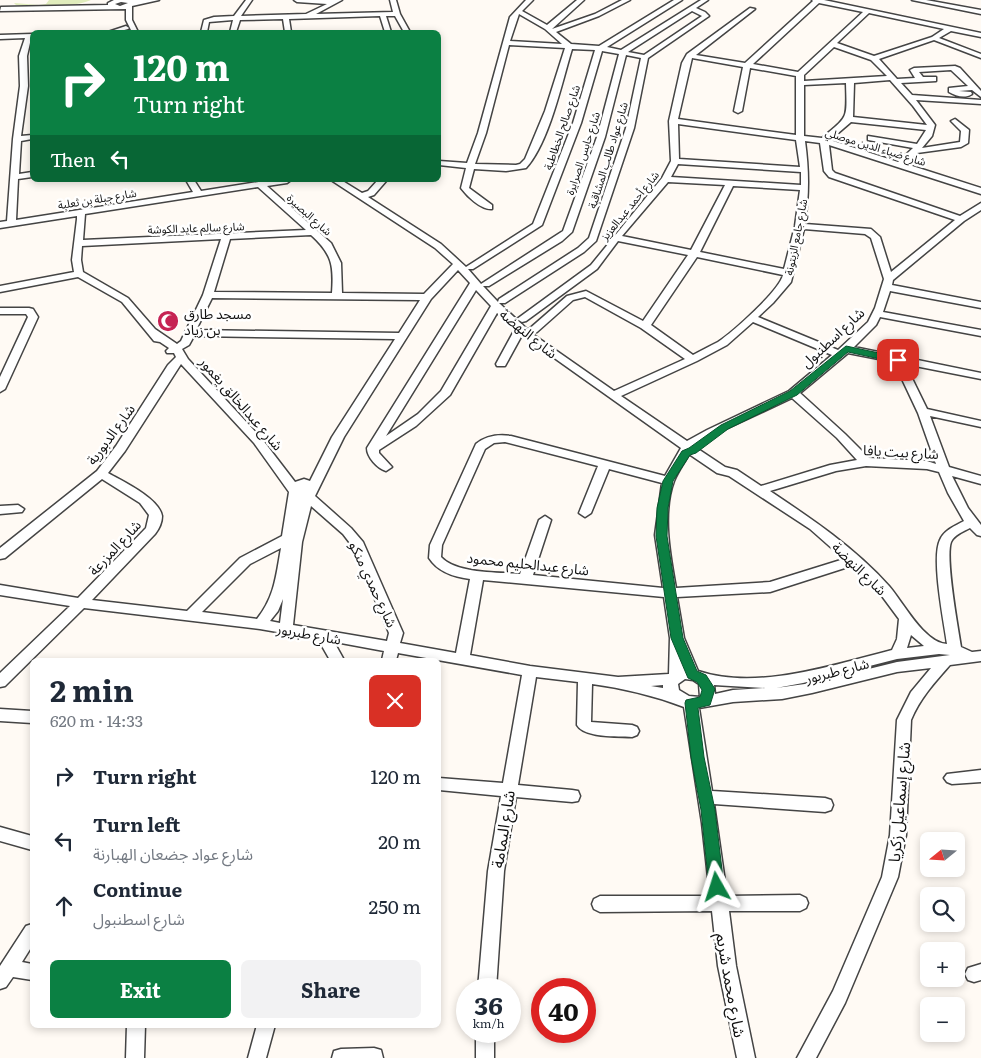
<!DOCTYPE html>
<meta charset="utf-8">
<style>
:root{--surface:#fff;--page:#f2f2f3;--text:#1f2937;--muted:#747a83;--accent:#0b8043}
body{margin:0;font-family:Literata,"Noto Sans Arabic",serif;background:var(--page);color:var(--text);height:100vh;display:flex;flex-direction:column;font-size:19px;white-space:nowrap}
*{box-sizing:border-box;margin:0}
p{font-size:16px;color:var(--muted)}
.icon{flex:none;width:28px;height:28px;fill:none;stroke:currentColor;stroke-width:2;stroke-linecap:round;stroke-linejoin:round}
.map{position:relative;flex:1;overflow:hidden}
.drawer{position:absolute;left:30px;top:658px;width:411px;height:370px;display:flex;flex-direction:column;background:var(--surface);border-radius:8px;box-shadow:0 2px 8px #0003}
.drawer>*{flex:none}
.hud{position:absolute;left:30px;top:30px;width:411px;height:152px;border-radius:8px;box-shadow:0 2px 8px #0003;background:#0b8043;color:#fff;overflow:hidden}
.needle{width:32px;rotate:252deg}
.fabs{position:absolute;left:920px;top:832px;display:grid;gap:10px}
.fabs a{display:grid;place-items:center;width:45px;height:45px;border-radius:8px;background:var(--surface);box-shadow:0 2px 8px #0003;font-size:25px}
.speed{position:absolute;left:456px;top:978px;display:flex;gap:10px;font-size:25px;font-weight:700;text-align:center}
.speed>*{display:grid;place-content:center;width:65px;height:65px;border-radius:50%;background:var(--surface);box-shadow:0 2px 8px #0003;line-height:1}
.speed small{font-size:12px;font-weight:400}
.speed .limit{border:8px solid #d22;background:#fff;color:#111}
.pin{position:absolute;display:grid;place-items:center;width:42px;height:42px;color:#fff;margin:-21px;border-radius:10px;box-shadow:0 2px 8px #0006}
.me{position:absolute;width:55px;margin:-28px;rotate:354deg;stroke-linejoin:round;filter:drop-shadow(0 0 4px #0008)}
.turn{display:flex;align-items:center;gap:18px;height:105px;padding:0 20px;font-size:22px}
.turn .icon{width:65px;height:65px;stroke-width:2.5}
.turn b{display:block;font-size:35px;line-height:42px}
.then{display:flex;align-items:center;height:48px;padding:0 20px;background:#0003;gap:10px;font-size:19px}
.round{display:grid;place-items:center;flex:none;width:52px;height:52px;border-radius:8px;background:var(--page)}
.headline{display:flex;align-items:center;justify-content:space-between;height:85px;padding:0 20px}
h1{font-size:30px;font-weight:700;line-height:38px}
.primary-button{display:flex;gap:10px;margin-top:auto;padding:10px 20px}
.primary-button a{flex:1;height:58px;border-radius:8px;background:var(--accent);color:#fff;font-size:20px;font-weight:700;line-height:58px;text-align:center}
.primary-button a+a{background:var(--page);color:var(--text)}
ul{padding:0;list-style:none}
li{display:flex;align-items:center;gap:15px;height:65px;padding:0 20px}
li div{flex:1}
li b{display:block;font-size:19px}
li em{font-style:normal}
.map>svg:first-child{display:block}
</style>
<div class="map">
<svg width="981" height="1058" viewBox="0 0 981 1058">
<rect width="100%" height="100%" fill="#fffaf4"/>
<path fill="#e0ecbc" d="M49,0H91C71,8 39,8 16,5L14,3L39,5L46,4Z"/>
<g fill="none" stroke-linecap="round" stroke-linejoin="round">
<g stroke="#444" stroke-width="3">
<path id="minor" d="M114,0H159L132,6V20L138,32H132L126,20V9L0,11L1,7L108,5V3ZM121,2L128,3L120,6L115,4Z
M246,0H252L241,16L306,14L327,4L297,2L294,0H342L316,14L393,12L390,0H396L400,14L410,32H404L395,16H386L391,32H385L380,16L289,19L291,32H285L283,19L240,20L236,32H230L233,20L209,22L207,32H201L204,20L214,17L234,16Z
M526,0H533L522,11L547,25L577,0H584L552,29L595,14L622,0H630L599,16L556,32L571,44L599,46L674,0H682L607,47L621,50L701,0H708L696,8L705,12L709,16L648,58L634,128L596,241L584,252L505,303H499L528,330L567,296L586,291L643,321L688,255L618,241L597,269L526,321L522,322L517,319L591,265L662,178L671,161L669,121L682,63L687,54L750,8L755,9L696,55L745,63L813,1L812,0H824L981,33V37L951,31L939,38L981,54V58L934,40L879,59L897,79L915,78L910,70L914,68L955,66L960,68L981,91V97L972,90L959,91L971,92L972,94C965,99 956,96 949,92V88L968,86L951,70L919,72L923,77H936V81L901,83L912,95L981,100V104L916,100L935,125L932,136L922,148L960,142L961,131L951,121L955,119L969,130L968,143L961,147L917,153L906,164L981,188V194L829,145L832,170L835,173L960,216L981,203V210L964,221L893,280L892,285L981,302V308L890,291L883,312L981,330V336L880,317L876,325L854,347L981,373V379L905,364L927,409L981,421V427L930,416L949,467L981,476V484L952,476L968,508L981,525V536L977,535L970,528C964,531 954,535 951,542C945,558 958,627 961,647L972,652L981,651V661L950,665C935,682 920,698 911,720L906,835L898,877L845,1003L816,1058H797L833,991L882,877L890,835L897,720L911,692L931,668L897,672L812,693L782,699L733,702L699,708L712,791L825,798L831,800L833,805L831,810L825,812L714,804L727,896L800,895L806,898L808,903L806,908L800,911H729L736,966L755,1058H737L718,966L712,911L600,912L594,909L592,904L594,899L600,896H710L702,823L684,707C655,696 623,688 592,684L591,722L632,725L637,727L639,731L637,735L632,737C618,736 584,738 577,725L578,682L536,677L518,785L572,790L578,791L580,796L578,801L572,802L516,797L504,871L496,989H478L488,871L501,796L439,790V778L503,783L522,675L398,653L396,660H382L384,651L330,641L334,642L344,660H330L322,646L324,642L329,641L260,629L84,608L5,686L0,687V673L70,606L0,595V585L78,598L146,528L149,515L140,503L102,479L5,558L0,559V548L97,471L116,446L168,365L176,357L174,353H167L166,351L169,348L160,342L154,341L122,302L78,277L0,292V286L74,272L72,260L77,219V216L0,228V222L7,221L13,139L20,86L19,56L25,38L0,39V35L32,34L27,56L28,86L21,136L32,135V139L21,141L19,174L32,172V177L18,179L16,220L193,192L186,180H194L201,191L271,180H291L287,183L267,186L331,243L341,263L342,293L424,294L453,264L435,248L331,180H341L362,193L368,191L378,180H387L374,195L368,197L441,244L466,267L533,224L573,123L595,50L572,49C562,82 549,143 526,168L506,171L474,169L469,188L492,205V209C481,210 467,196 461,188L466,168L439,165V161L467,163L478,133L510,17ZM819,3L863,12L798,72L753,64ZM692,11L702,16L644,55L628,52ZM869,13L944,29L932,37L874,56L837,43ZM519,14L545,29L562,44L510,41ZM509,45L565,48L545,111L525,159L520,164L516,165L475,164L486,133ZM834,47L871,60L887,76L804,81V75ZM602,51L619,54L597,137L563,231L481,284L468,269H473L542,225L581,123ZM626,55L641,58L626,128L589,238L578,248L499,299L498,302L483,286H489L562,241L572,232L605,137ZM692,58L743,67L734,111L738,113L742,111L750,68L796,76V135L678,119ZM890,80L913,106L927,125L853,117L854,83ZM846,83C847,120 849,115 822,138L804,136V85ZM851,122L926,130L917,144L868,136V140L913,148L898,162L830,140ZM678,124L796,140L800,167L679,159ZM805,141L820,143L824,171L829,177L955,220L891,272L880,237L871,229L805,224C809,193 809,171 805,141ZM678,164L801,172V185L671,177ZM668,182L725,185L691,250L622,236ZM733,186L800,190L795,226L784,269L700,252ZM258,187L306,230L83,240L85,214ZM804,229L865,234L871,238L884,279L875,308L868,322L838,350L758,317L773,303L791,282ZM311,235C332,254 334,265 332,293L214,292L230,239ZM221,239L203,295L181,341L177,344L155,329L128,298L83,272L81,260L82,246ZM697,257L783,275C779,291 733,332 718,342C710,346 702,350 693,355L651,325ZM458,270L470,283L367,448C367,457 377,468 386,471L392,467L379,453V450L416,426L450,395L497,313L515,329L496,364L497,366H505L522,335L681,448L665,476L511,436C497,434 486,436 476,444L430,545L429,558C438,572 454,577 470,579L456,653L400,643L403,633L363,542L351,528L315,496L344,437L431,299ZM476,290L491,306L441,391L418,414L386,436ZM585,297L641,328L685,359L614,391L531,333L537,332L573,300ZM212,298L420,300L399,333L196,330ZM753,322L832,355L789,391L707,430L687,441L621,396L697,361L727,345ZM194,336L395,339L332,437L310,481L304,479L295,482L262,439L188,359L182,349L189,345ZM848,353L894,362L918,413L936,464L927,461L869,458L845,434L800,393ZM181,364L254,443L289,492L282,536L240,558L187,611L92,600L155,534C159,529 162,522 162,516C159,498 122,481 108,473L125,451ZM792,398L837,438L857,460L830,465L761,486L737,470L725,467L695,447L715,434ZM505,442L598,466L579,513L585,517L591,513L609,469L662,483L655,535L663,588L533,575L551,520L545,516L539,520L520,574C499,572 456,574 441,557L442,545L485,449L494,443ZM689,454L717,473L729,476L810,529L844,559L770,582L676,588C670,555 662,513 674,481C678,471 685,462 689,454ZM866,466L927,469L939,472L948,493L964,521C955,526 944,530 940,540C931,558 944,622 947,644C924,643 903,602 889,586C855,548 812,519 770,491L836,471ZM311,506L343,534L353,547L389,633L387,641L293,625L302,542ZM281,548C276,576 275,596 257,619L202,612L250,564ZM851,566L879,592L899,619L897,639L892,650C833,665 757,691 698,671L684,638L677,597L770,592ZM483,580L664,597L670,638L669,674L618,677L530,666L470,655ZM283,599L280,623L270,621L278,611ZM911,635L924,646L907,648ZM939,654L950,655L897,662L812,683L776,688L803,683L897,659ZM685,679L693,680L699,684L700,697L689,696L679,690L678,684ZM663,685V688L651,686ZM714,685L766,688L733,690L715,694Z
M912,0H926L981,10V14Z
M126,26L129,28L128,29L117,32H108Z
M0,308H29L33,309L38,317L5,389L0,392V377L28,317L26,314H0Z
M18,505L24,509L22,512L0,514V506Z
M0,709L32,711V723L0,721Z
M981,770V782L952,784L947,782L944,778L947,774Z
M0,827L32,836V850L0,841Z
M32,924V946L22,962L32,964V980L13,977L6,987L0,989V966L26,926Z
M981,964V980L974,982L968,980L965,974L968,968Z
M127,1025H145L144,1058H126Z
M257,1025H275L266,1058H248Z
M476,1031H494V1058H476Z
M374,1048L381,1050L383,1058H332L334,1051L341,1049Z"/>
</g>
<use href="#minor" fill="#fff" fill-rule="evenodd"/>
</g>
<path fill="#0b8043" stroke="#07532c" d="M846,346L898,357L903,360L898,363L848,352L797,395L728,429L696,453L690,455L673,481L668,508L667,536L683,638L697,671L706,675L715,689L710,705L698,708L704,757L715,810L724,887L722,892L717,894L711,892L709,887L701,810L691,757L685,703L686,700L700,697L702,690L697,682L688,678L671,638L656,536L657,508L663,481L682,451L689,448L721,425L790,391Z"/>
<defs>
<g id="mosque-disc" transform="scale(1.125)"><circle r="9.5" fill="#c62353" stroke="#fff"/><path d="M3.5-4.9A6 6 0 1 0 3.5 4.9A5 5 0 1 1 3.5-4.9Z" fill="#fff"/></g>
</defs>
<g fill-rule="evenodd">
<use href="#mosque-disc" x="168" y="321"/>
</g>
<g text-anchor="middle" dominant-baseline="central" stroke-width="5" stroke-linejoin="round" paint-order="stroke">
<g font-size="11" fill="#111" stroke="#fff">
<text transform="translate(561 127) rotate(-71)">شارع صالح الخطاطبة</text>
<text transform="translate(876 146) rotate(17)">شارع ضياء الدين موصلي</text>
<text transform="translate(582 153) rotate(-72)">شارع حابس الصرايرة</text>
<text transform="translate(607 155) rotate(-73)">شارع عواد طالب المشاقبة</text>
<text transform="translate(97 198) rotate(-9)">شارع جبلة بن ثعلبة</text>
<text transform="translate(629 205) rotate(-51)">شارع أحمد عبدالعزيز</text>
<text transform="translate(310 214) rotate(42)">شارع البصيرة</text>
<text transform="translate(196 227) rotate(-2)">شارع سالم عايد الكوشة</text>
<text transform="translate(795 237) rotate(-79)">شارع جامع الزيتونة</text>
</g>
<g font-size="14" fill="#111" stroke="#fff" text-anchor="start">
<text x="184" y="313">مسجد طارق<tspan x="184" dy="16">بن زياد</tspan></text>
</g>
<g font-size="14" fill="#111" stroke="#fff">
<text transform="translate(529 333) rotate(39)">شارع النهضة</text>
<text transform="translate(832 337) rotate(-43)">شارع اسطنبول</text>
<text transform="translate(242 403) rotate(49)">شارع عبدالخالق يغمور</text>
<text transform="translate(110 434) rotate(-54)">شارع الدبورية</text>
<text transform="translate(901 451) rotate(3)">شارع بيت يافا</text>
<text transform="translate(114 547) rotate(-47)">شارع المزرعة</text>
<text transform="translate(528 563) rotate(6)">شارع عبدالحليم محمود</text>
<text transform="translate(860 568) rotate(44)">شارع النهضة</text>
<text transform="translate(374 584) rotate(65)">شارع حمدي منكو</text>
<text transform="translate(309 633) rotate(10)">شارع طبربور</text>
<text transform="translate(837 670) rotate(-14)">شارع طبربور</text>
</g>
<g font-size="16" fill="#111" stroke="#fff">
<text transform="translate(898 802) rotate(-85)">شارع إسماعيل زكريا</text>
<text transform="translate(502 829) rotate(-81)">شارع اليمامة</text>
<text transform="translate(732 985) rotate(80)">شارع محمد شريم</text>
</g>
</g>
</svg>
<div class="fabs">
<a><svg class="needle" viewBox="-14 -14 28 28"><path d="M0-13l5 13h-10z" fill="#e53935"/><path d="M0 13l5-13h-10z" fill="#747a83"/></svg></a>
<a><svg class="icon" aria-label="search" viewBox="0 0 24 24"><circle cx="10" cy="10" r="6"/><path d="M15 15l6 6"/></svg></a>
<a>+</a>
<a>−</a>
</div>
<div class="speed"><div>36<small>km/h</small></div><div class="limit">40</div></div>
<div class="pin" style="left:898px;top:360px;background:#d93025"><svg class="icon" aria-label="arrive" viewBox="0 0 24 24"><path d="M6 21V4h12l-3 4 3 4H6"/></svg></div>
<svg class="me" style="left:717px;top:887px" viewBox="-20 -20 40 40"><path d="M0-17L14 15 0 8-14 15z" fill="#0b8043" stroke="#fff" stroke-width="4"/></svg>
<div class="hud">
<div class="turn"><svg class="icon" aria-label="right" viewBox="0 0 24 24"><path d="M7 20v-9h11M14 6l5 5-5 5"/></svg><div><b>120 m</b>Turn right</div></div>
<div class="then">Then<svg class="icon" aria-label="left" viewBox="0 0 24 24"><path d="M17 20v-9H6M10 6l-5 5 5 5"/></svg></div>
</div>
<section class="drawer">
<div class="headline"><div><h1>2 min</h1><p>620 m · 14:33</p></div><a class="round" style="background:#d93025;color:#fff"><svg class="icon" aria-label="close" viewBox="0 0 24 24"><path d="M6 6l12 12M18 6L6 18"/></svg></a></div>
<ul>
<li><svg class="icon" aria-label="right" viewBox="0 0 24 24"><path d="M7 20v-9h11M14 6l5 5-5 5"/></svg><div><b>Turn right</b></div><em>120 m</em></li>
<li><svg class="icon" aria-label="left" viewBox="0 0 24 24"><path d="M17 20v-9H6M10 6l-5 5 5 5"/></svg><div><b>Turn left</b><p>شارع عواد جضعان الهبارنة</p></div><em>20 m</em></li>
<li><svg class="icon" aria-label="ahead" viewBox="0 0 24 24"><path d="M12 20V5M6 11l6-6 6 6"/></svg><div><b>Continue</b><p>شارع اسطنبول</p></div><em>250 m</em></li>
</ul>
<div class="primary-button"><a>Exit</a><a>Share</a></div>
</section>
</div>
